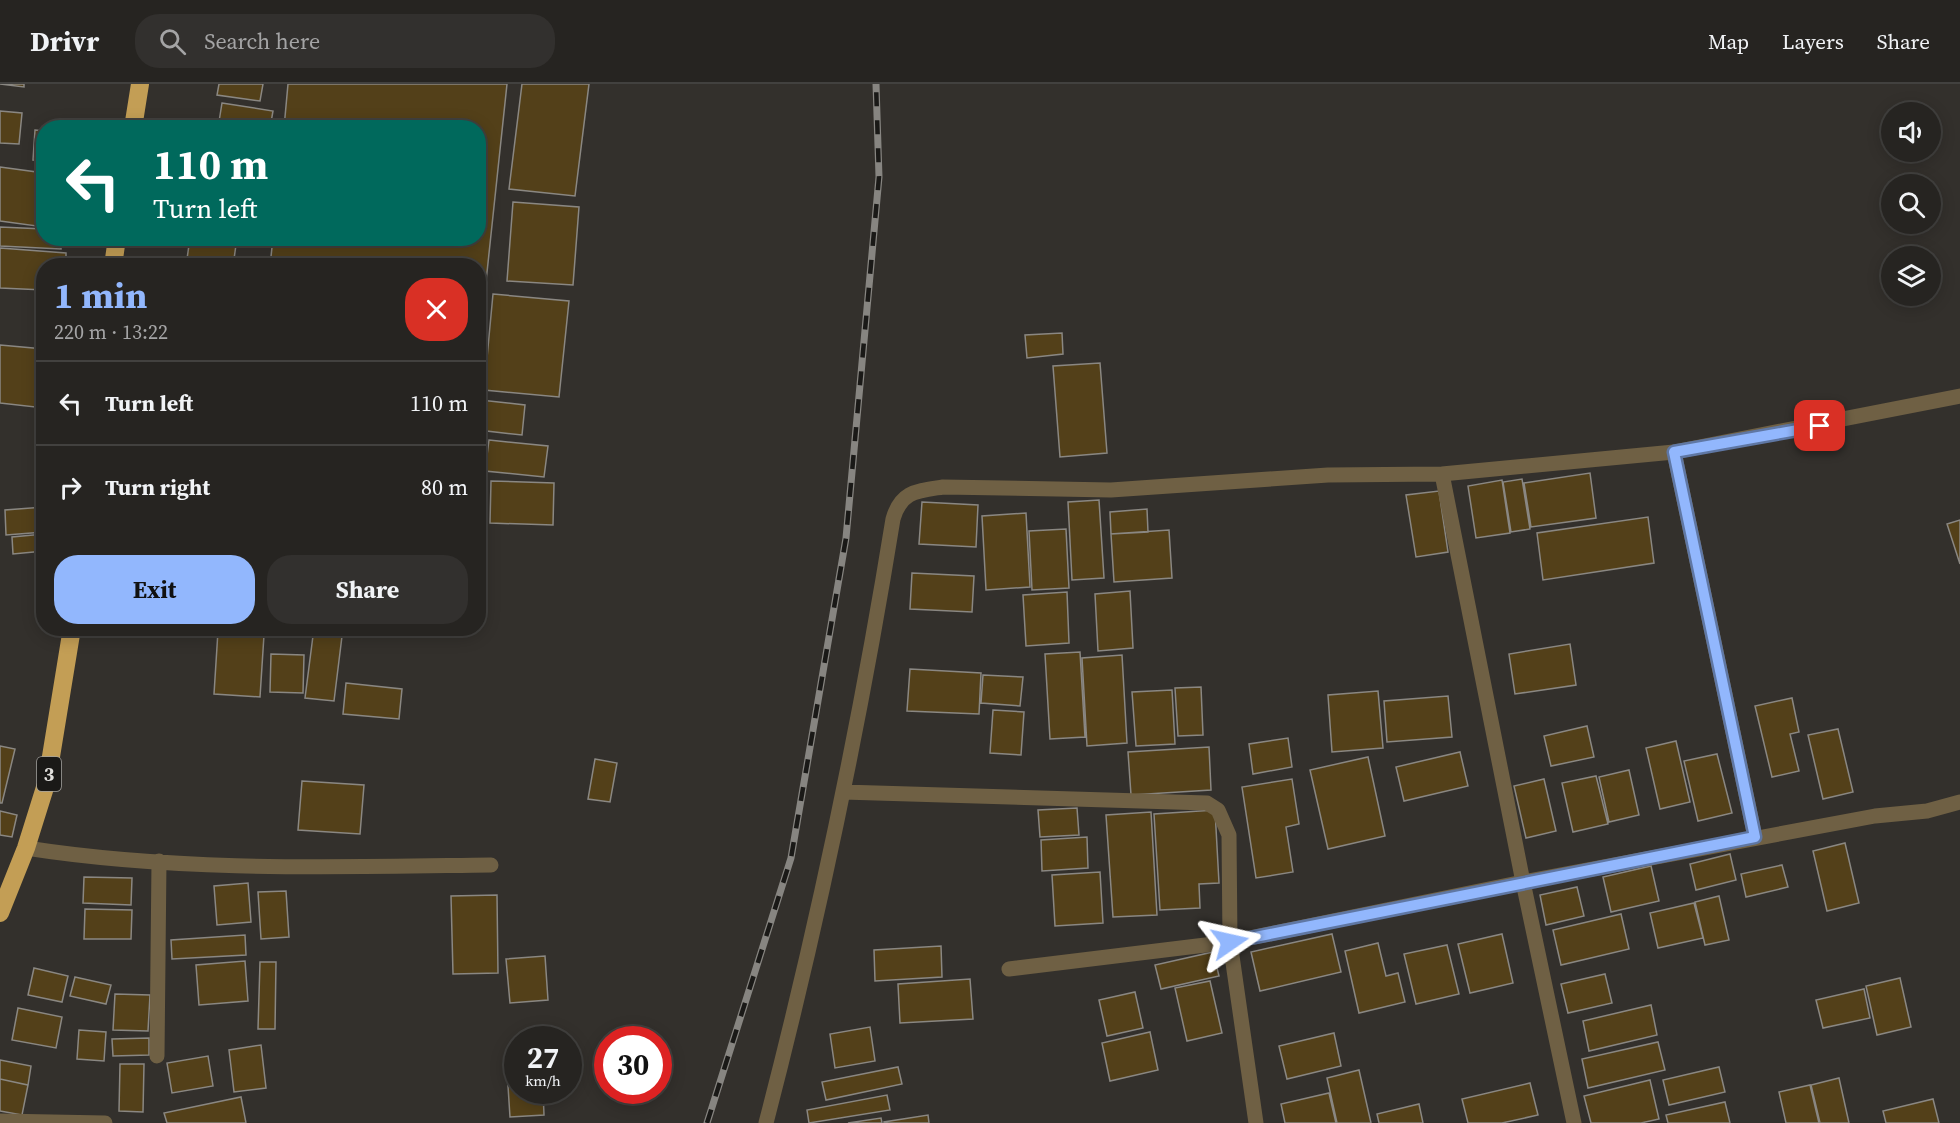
<!DOCTYPE html>
<meta charset="utf-8">
<style>
:root{--surface:#262421;--page:#32302e;--text:#f1f3f6;--muted:#a4a4a5;--line:#42413f;--accent:#92b7fd}
body{margin:0;font-family:"Source Serif 4",serif;background:var(--page);color:var(--text);height:100vh;display:flex;flex-direction:column;font-size:22px;white-space:nowrap}
*{box-sizing:border-box;margin:0}
p{font-size:20px;color:var(--muted)}
.icon{flex:none;width:33px;height:33px;fill:none;stroke:currentColor;stroke-width:2;stroke-linecap:round;stroke-linejoin:round}
.map{position:relative;flex:1;overflow:hidden}
.sheet{position:absolute;left:36px;top:174px;width:450px;height:378px;display:flex;flex-direction:column;background:var(--surface);border-radius:24px;box-shadow:0 3px 15px #0003,0 0 0 2px var(--line)}
.sheet>*{flex:none}
.top-card{position:absolute;left:36px;top:36px;width:450px;height:126px;border-radius:24px;box-shadow:0 3px 15px #0003,0 0 0 2px var(--line);background:#00695c;color:#fff;overflow:hidden}
.controls{position:absolute;left:1881px;top:18px;display:grid;gap:12px}
.controls a{display:grid;place-items:center;width:60px;height:60px;border-radius:50%;background:var(--surface);box-shadow:0 3px 15px #0003,0 0 0 2px var(--line);font-size:30px}
.speed{position:absolute;left:504px;top:942px;display:flex;gap:12px;font-size:30px;font-weight:700;text-align:center}
.speed>*{display:grid;place-content:center;width:78px;height:78px;border-radius:50%;background:var(--surface);box-shadow:0 3px 15px #0003,0 0 0 2px var(--line);line-height:1}
.speed small{font-size:15px;font-weight:400}
.speed .limit{border:9px solid #d22;background:#fff;color:#111}
.pin{position:absolute;display:grid;place-items:center;width:51px;height:51px;color:#fff;margin:-26px;border-radius:12px;box-shadow:0 3px 9px #0006}
.me{position:absolute;width:66px;margin:-33px;rotate:79deg;stroke-linejoin:round;filter:drop-shadow(0 0 4px #0008)}
.turn{display:flex;align-items:center;gap:21px;height:126px;padding:0 18px;font-size:27px}
.turn .icon{width:78px;height:78px;stroke-width:2.5}
.turn b{display:block;font-size:42px;line-height:51px}
.round{display:grid;place-items:center;flex:none;width:63px;height:63px;border-radius:24px;background:var(--page)}
.summary{display:flex;align-items:center;justify-content:space-between;height:102px;padding:0 18px}
h1{font-size:36px;font-weight:700;line-height:45px;color:var(--accent)}
.cta{display:flex;gap:12px;margin-top:auto;padding:12px 18px}
.cta a{flex:1;height:69px;border-radius:24px;background:var(--accent);color:#111;font-size:24px;font-weight:700;line-height:69px;text-align:center}
.cta a+a{background:var(--page);color:var(--text)}
ul{padding:0;list-style:none}
li{display:flex;align-items:center;gap:18px;height:84px;padding:0 18px;border-top:2px solid var(--line)}
li div{flex:1}
li b{display:block;font-size:22px}
li em{font-style:normal}
header{display:flex;align-items:center;gap:36px;box-sizing:border-box;height:84px;padding:0 30px;background:var(--surface);border-bottom:2px solid var(--line)}
header strong{font-size:28px}
nav{display:flex;gap:33px;margin-inline-start:auto;font-size:21px}
.search{width:420px;height:54px;background:var(--page);display:flex;align-items:center;gap:15px;box-sizing:border-box;padding:0 21px;border-radius:24px;color:var(--muted);font-size:22px}
.map>svg:first-child{display:block}
</style>
<header>
<strong>Drivr</strong>
<div class="search"><svg class="icon" aria-label="search" viewBox="0 0 24 24"><circle cx="10" cy="10" r="6"/><path d="M15 15l6 6"/></svg>Search here</div>
<nav><a>Map</a><a>Layers</a><a>Share</a></nav>
</header>
<div class="map">
<svg width="1960" height="1039" viewBox="0 0 1960 1039">
<rect width="100%" height="100%" fill="#33302c"/>
<path fill="#534019" stroke="#8a8782" stroke-width="1.5" d="M0,0H24V3Z
M219,0H263L260,17L217,11Z
M288,0H507L478,273V182H270L273,154H478V44H284Z
M522,0H589L575,112L509,105Z
M222,19L273,27L270,44H218Z
M0,27L22,29L19,60L0,59Z
M35,46L44,47V77L33,76Z
M0,83L44,89V143L0,137Z
M513,118L579,123L573,201L507,197Z
M0,143L44,145V154H61V165L0,162Z
M190,154H237L233,182H186Z
M0,164L66,169V182H44V206L0,204Z
M493,210L569,217L559,313L484,306Z
M1062,249L1063,270L1027,274L1025,251Z
M0,261L44,265V324L0,319Z
M1100,279L1107,369L1060,373L1053,282Z
M480,316L525,321L522,351L478,346Z
M489,356L548,362L544,393L485,387Z
M1590,389L1596,434L1531,443L1524,399Z
M1522,395L1530,445L1511,448L1503,398Z
M1502,396L1510,449L1476,454L1468,402Z
M491,397L554,399L553,441L490,439Z
M1439,407L1448,468L1416,473L1406,411Z
M1099,416L1104,494L1072,496L1068,418Z
M922,418L978,421L976,463L919,460Z
M44,423V448L6,451L5,426Z
M1147,425L1148,448L1111,450L1110,428Z
M1026,429L1030,503L986,506L982,432Z
M1648,433L1654,479L1543,496L1537,449Z
M1960,436V480L1947,440Z
M1066,445L1069,504L1032,506L1029,447Z
M1169,446L1172,494L1114,498L1111,450Z
M44,450V467L13,470L12,453Z
M912,489L974,492L972,528L910,525Z
M1130,507L1133,564L1098,567L1095,510Z
M1067,508L1069,559L1026,562L1023,511Z
M314,544H343L334,617L305,614Z
M218,547L264,551L260,613L214,610Z
M1570,560L1576,601L1515,610L1509,570Z
M1080,568L1085,653L1050,655L1045,570Z
M271,570L304,571L303,609L270,608Z
M1122,571L1127,659L1087,662L1082,574Z
M910,585L981,589L979,630L907,627Z
M983,591L1023,593L1020,622L981,619Z
M346,599L402,605L399,635L343,630Z
M1201,603L1203,651L1178,652L1175,604Z
M1172,606L1175,660L1136,662L1132,608Z
M1378,607L1383,664L1332,668L1328,611Z
M1448,612L1452,653L1387,658L1384,617Z
M1792,614L1799,648L1790,650L1799,687L1772,693L1755,622Z
M993,626L1024,628L1021,671L990,669Z
M1587,642L1594,673L1551,682L1544,652Z
M1838,645L1853,708L1823,715L1808,651Z
M1288,654L1292,683L1253,690L1249,660Z
M1676,657L1690,718L1660,725L1646,664Z
M0,662L15,665L2,719H0Z
M1209,663L1211,706L1131,711L1128,668Z
M1460,668L1468,702L1404,717L1396,683Z
M1717,670L1732,729L1698,737L1684,677Z
M1368,673L1385,752L1328,765L1310,686Z
M595,675L617,679L610,718L588,715Z
M1629,686L1639,731L1609,738L1599,693Z
M1596,692L1608,740L1573,748L1562,699Z
M1292,695L1299,740L1286,743L1293,788L1256,794L1242,703Z
M1544,695L1556,747L1526,754L1514,702Z
M302,697L364,701L360,750L298,746Z
M1077,724L1079,751L1040,753L1038,726Z
M1215,726L1219,799L1199,800L1200,824L1160,826L1154,730Z
M0,727L17,731L12,753L0,751Z
M1151,728L1157,831L1113,833L1106,731Z
M1087,753L1088,784L1042,787L1041,756Z
M1845,759L1859,819L1827,827L1813,767Z
M1730,770L1736,796L1696,806L1690,780Z
M1782,781L1788,803L1746,813L1741,790Z
M1651,782L1659,817L1611,828L1603,793Z
M1100,788L1103,839L1055,842L1052,791Z
M84,793L132,794L131,821L83,819Z
M248,799L251,838L217,841L214,802Z
M1577,803L1584,832L1546,841L1540,811Z
M286,807L289,853L261,855L258,808Z
M497,811L498,889L453,890L451,812Z
M1719,812L1729,856L1705,861L1695,818Z
M1694,819L1703,854L1658,864L1650,829Z
M85,825L132,826L131,855H84Z
M1621,830L1629,865L1561,881L1553,846Z
M1332,850L1341,888L1260,907L1251,868Z
M1502,850L1513,899L1470,909L1458,860Z
M245,851L246,871L172,875L171,856Z
M1378,859L1386,892L1398,889L1405,918L1359,929L1345,867Z
M1447,861L1459,910L1416,920L1404,870Z
M941,862L942,893L875,897L874,866Z
M1213,868L1219,892L1161,905L1155,881Z
M545,872L548,916L510,919L506,875Z
M245,877L248,917L199,921L196,881Z
M260,878H276L275,945H258Z
M34,884L68,892L62,918L28,911Z
M1605,890L1612,919L1568,929L1561,900Z
M75,893L111,901L106,920L70,912Z
M1900,894L1911,943L1877,951L1866,902Z
M970,895L973,935L900,939L898,900Z
M1210,897L1222,949L1187,957L1175,904Z
M1864,905L1870,934L1823,944L1816,916Z
M1135,908L1143,944L1107,952L1099,916Z
M115,910L150,911L148,947L113,946Z
M1651,921L1657,951L1589,967L1583,937Z
M18,924L62,933L56,964L12,956Z
M870,943L875,977L835,984L830,950Z
M79,946L106,948L104,977L77,975Z
M1150,948L1158,986L1110,997L1102,959Z
M1334,949L1341,982L1287,995L1279,962Z
M149,954V971L113,972L112,955Z
M1658,958L1665,986L1588,1004L1582,975Z
M261,961L266,1004L234,1008L229,966Z
M506,971H518V1006H543L544,1031L510,1033Z
M208,972L213,1002L172,1009L167,979Z
M0,976L31,982L28,1001L0,995Z
M120,980H144L143,1028L119,1027Z
M898,983L902,1000L826,1016L822,998Z
M1719,983L1725,1008L1669,1021L1663,996Z
M1359,986L1371,1039H1337L1327,994Z
M1839,994L1849,1039H1820L1811,1001Z
M0,995L28,1001L22,1031L0,1027Z
M1650,996L1659,1035L1641,1039H1591L1584,1012Z
M1530,999L1538,1031L1502,1039H1468L1462,1015Z
M1810,1001L1819,1039H1786L1779,1008Z
M1329,1009L1336,1039H1285L1281,1020Z
M887,1011L890,1026L809,1039L807,1026Z
M241,1013L246,1039H167L164,1029Z
M1933,1015L1939,1039H1886L1883,1027Z
M1725,1018L1730,1039H1668L1666,1031Z
M1419,1020L1423,1039H1379L1377,1030Z
M928,1031L929,1039H884V1038Z
M881,1034L882,1039H848Z"/>
<g fill="none" stroke-linecap="round" stroke-linejoin="round">
<path stroke="#6f6044" stroke-width="15" d="M1674,368L1755,753
M1442,390L1523,798L1574,1039
M843,708L1207,719L1218,726L1229,751L1230,858L1256,1039
M26,764C180,788 336,783 491,781
M1009,885L1230,858L1523,798L1875,732L1927,727L1960,718
M157,972L159,777
M0,1037L105,1039
M766,1039C818,839 860,639 893,435C901,407 917,407 943,403L1111,406L1328,391L1442,390L1674,368L1960,312"/>
<path stroke="#c39e55" stroke-width="18" d="M133,44L140,0
M113,182L117,154
M0,829L26,764L47,697L72,544"/>
<g stroke="#878581" stroke-width="7">
<path id="rail" d="M707,1039L791,774L846,454L879,93L876,0"/>
</g>
<use href="#rail" stroke="#1a1917" stroke-width="4.5" stroke-dasharray="14" stroke-linecap="butt"/>
</g>
<g fill="none" stroke-linecap="round" stroke-linejoin="round">
<g stroke="#5f77a4" stroke-width="15">
<path id="route" d="M1230,858L1755,753L1674,368L1820,342"/>
</g>
<use href="#route" stroke="#92b7fd" stroke-width="10"/>
</g>
<g text-anchor="middle" dominant-baseline="central" stroke-width="6" stroke-linejoin="round" paint-order="stroke">
<rect fill="#1a1917" stroke="#a4a3a0" stroke-width="1.5" x="37" y="673" width="24" height="34" rx="4.5"/>
<g font-size="20" font-weight="bold" fill="#dfdedb">
<text x="49" y="690">3</text>
</g>
</g>
</svg>
<div class="controls">
<a><svg class="icon" aria-label="sound" viewBox="0 0 24 24"><path d="M4 9h4l5-4v14l-5-4H4zM17 9q2 3 0 6"/></svg></a>
<a><svg class="icon" aria-label="search" viewBox="0 0 24 24"><circle cx="10" cy="10" r="6"/><path d="M15 15l6 6"/></svg></a>
<a><svg class="icon" aria-label="layers" viewBox="0 0 24 24"><path d="M12 4l9 5-9 5-9-5zM3 14l9 5 9-5"/></svg></a>
</div>
<div class="speed"><div>27<small>km/h</small></div><div class="limit">30</div></div>
<div class="pin" style="left:1820px;top:342px;background:#d93025"><svg class="icon" aria-label="arrive" viewBox="0 0 24 24"><path d="M6 21V4h12l-3 4 3 4H6"/></svg></div>
<svg class="me" style="left:1230px;top:858px" viewBox="-20 -20 40 40"><path d="M0-17L14 15 0 8-14 15z" fill="#92b7fd" stroke="#fff" stroke-width="4"/></svg>
<div class="top-card">
<div class="turn"><svg class="icon" aria-label="left" viewBox="0 0 24 24"><path d="M17 20v-9H6M10 6l-5 5 5 5"/></svg><div><b>110 m</b>Turn left</div></div>
</div>
<section class="sheet">
<div class="summary"><div><h1>1 min</h1><p>220 m · 13:22</p></div><a class="round" style="background:#d93025;color:#fff"><svg class="icon" aria-label="close" viewBox="0 0 24 24"><path d="M6 6l12 12M18 6L6 18"/></svg></a></div>
<ul>
<li><svg class="icon" aria-label="left" viewBox="0 0 24 24"><path d="M17 20v-9H6M10 6l-5 5 5 5"/></svg><div><b>Turn left</b></div><em>110 m</em></li>
<li><svg class="icon" aria-label="right" viewBox="0 0 24 24"><path d="M7 20v-9h11M14 6l5 5-5 5"/></svg><div><b>Turn right</b></div><em>80 m</em></li>
</ul>
<div class="cta"><a>Exit</a><a>Share</a></div>
</section>
</div>
